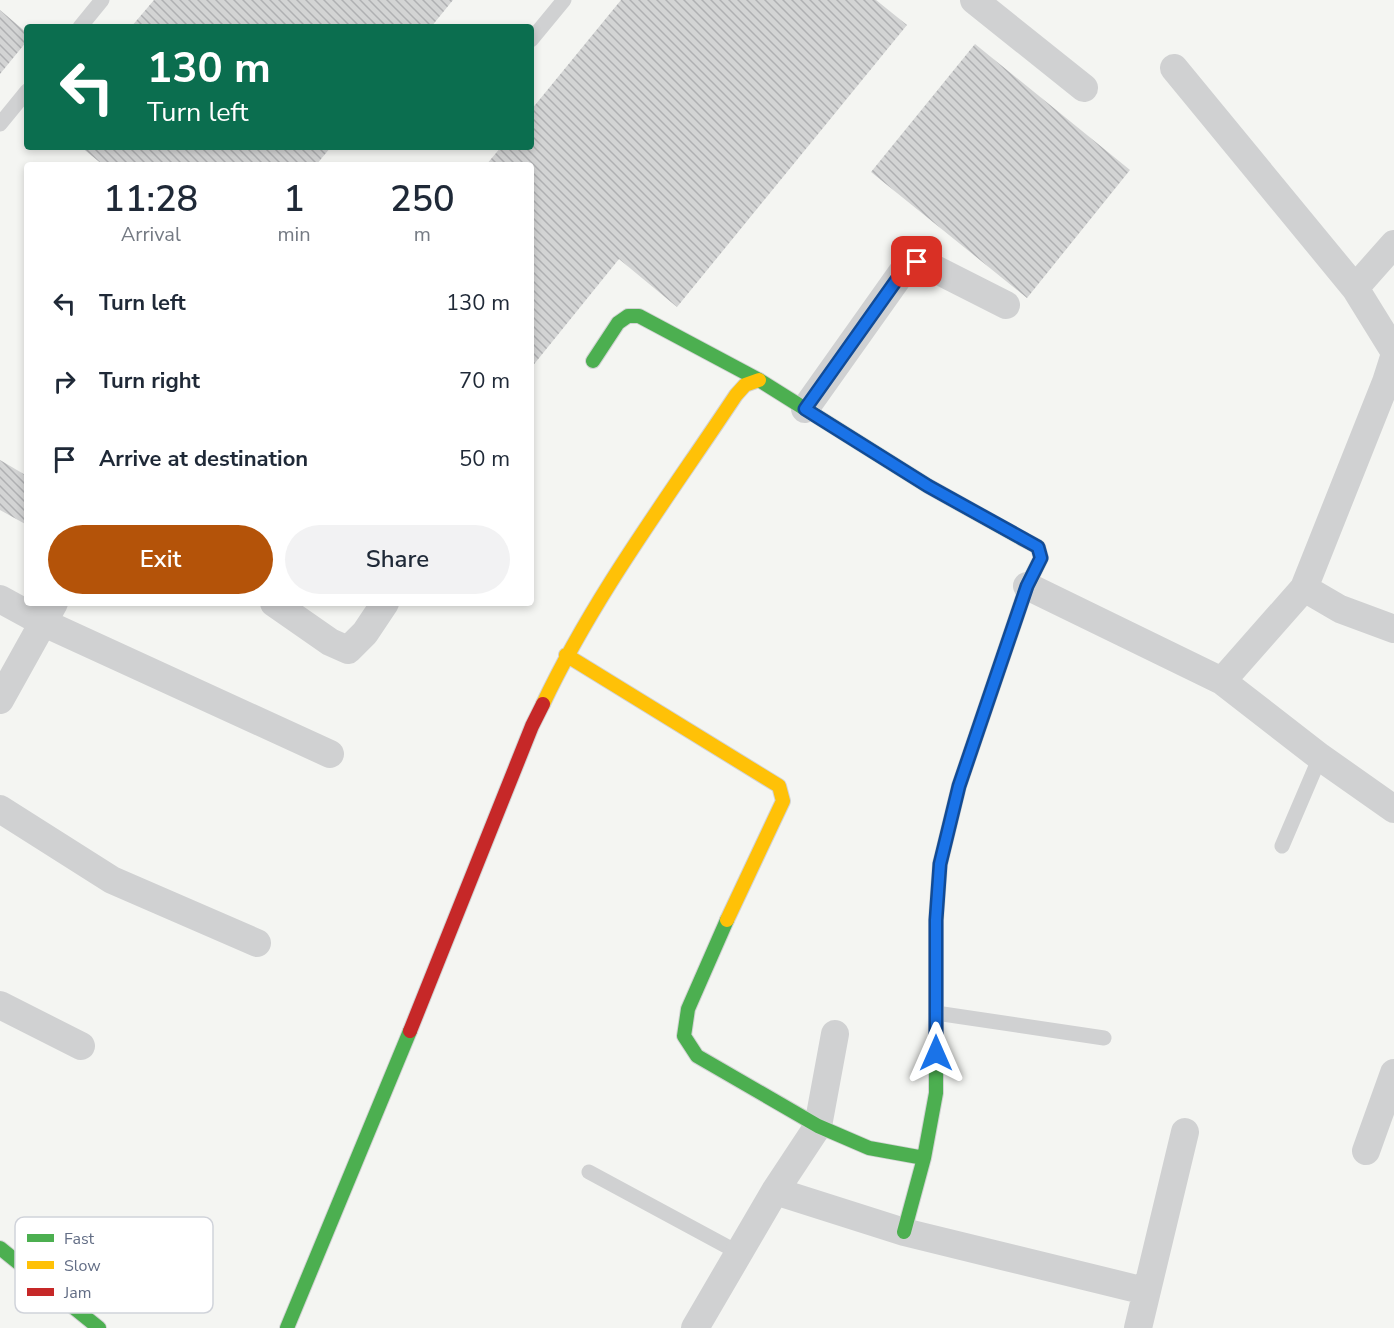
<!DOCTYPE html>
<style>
:root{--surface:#fff;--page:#f2f2f3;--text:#1f2937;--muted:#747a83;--accent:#b45309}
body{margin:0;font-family:"Nunito Sans",sans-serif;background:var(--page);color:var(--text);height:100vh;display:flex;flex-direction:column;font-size:22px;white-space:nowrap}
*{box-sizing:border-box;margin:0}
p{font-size:20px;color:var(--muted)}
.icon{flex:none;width:33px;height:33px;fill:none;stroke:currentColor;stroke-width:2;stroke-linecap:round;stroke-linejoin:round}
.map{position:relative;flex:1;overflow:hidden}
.drawer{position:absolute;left:24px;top:162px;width:510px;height:444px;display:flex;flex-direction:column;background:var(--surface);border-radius:6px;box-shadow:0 3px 9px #0003}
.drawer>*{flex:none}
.banner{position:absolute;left:24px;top:24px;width:510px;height:126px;border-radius:6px;box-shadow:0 3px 9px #0003;background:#0b6e4f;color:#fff;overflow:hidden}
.pin{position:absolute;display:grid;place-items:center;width:51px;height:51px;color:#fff;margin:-26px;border-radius:12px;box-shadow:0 3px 9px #0006}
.me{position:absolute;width:66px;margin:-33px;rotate:0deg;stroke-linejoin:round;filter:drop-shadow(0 0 4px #0008)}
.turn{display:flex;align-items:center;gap:21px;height:126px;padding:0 24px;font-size:27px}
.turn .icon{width:78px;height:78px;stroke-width:2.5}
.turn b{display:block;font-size:42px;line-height:51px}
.eta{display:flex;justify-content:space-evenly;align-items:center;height:102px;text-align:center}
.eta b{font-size:36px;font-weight:600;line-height:42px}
.action{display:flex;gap:12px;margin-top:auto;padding:12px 24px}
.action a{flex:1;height:69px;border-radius:36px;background:var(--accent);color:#fff;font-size:24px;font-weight:600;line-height:69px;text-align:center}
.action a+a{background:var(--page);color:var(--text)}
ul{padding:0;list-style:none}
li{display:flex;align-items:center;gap:18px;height:78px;padding:0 24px}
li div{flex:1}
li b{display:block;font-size:22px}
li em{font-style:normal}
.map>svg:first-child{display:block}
</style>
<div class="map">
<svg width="1394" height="1328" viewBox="0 0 1394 1328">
<defs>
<pattern id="building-back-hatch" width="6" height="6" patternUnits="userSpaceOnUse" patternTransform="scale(1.5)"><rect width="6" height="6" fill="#d3d4d4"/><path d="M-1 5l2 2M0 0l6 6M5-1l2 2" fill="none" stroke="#afb0b2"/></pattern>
</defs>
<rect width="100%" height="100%" fill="#f4f5f2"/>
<path fill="url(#building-back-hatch)" d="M154,0H453L431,27H131Z
M621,0H876L907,25L677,307L619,259L531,368V165H486L501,147H531V110Z
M0,10L27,33V41L0,74Z
M975,44L1130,170L1027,298L871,172Z
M81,147H331L316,165H103Z
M0,460L27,476V525L0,510Z"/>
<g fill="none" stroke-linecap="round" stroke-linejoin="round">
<g stroke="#d2d3d4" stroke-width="16">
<path id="fast" d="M593,361L618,323L628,316H639L759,380L928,486L1023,539
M727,920L688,1009L684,1036L697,1056L818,1126L869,1148L924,1158
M904,1232L924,1158L936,1093V1009
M0,1248L99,1328
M287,1328L410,1031"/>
</g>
<g stroke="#d2d3d4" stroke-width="16">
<path id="slow" d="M566,655L779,786L783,801L727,920
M543,704C595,594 669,496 736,395L745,385L759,380
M936,1009V920L940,864L959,786L1027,586L1041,558L1038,547L1023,539"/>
</g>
<g stroke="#d2d3d4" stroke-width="16">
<path id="jam" d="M410,1031L532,726L543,704"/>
</g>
<path stroke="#d0d1d2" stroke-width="15" d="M80,27L102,0
M531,40L564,0
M0,124L27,91
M1282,846L1320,757
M936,1013L1104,1038
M589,1172L739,1253"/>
<path stroke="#d0d1d2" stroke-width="28" d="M974,0L1084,88
M1174,68L1355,288L1394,351
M1355,288L1394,244
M805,409L905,268L917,262L929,266L1006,305
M1027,586L1222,681L1320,757L1394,809
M1304,588L1386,382L1394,357
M0,599L42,622L330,754
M274,603L330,642L348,650L365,633L385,603
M1222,681L1304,588L1340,609L1394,629
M0,700L54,603
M0,809L112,880L257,943
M0,1005L81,1046
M1366,1151L1394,1073
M775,1191L904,1232L1145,1291
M695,1328L775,1191L818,1126L835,1034
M1138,1328L1185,1132"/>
<use href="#fast" stroke="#4caf50" stroke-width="14"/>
<use href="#slow" stroke="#ffc107" stroke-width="14"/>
<use href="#jam" stroke="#c62828" stroke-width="14"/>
</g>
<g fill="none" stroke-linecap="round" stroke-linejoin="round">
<g stroke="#114b97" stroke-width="15">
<path id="route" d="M917,262L905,268L805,409L928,486L1038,547L1041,558L1027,586L959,786L940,864L936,920V1053"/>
</g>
<use href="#route" stroke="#1a73e8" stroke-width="10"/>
</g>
<rect x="15" y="1217" width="198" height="96" rx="9" fill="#fff" stroke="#d0d3da" stroke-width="1.5"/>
<rect x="27" y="1234" width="27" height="8" fill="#4caf50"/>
<rect x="27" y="1261" width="27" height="8" fill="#ffc107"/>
<rect x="27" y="1288" width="27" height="8" fill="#c62828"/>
<g font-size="16" fill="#626d85">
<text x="64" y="1244">Fast</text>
<text x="64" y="1271">Slow</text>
<text x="64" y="1298">Jam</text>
</g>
</svg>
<div class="pin" style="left:917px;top:262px;background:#d93025"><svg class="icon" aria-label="arrive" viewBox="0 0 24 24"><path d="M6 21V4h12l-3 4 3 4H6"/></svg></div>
<svg class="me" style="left:936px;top:1053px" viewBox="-20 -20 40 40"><path d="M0-17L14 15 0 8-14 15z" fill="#1a73e8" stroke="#fff" stroke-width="4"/></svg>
<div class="banner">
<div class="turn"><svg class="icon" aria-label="left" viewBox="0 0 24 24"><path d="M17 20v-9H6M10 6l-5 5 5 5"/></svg><div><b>130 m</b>Turn left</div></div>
</div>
<section class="drawer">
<div class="eta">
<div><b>11:28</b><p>Arrival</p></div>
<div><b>1</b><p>min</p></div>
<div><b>250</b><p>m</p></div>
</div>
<ul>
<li><svg class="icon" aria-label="left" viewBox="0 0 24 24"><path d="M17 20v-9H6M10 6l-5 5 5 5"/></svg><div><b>Turn left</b></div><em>130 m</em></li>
<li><svg class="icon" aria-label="right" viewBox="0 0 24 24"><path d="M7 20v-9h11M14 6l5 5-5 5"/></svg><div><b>Turn right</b></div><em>70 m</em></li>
<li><svg class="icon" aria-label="arrive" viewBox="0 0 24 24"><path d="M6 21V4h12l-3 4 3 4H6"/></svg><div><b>Arrive at destination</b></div><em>50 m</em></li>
</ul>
<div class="action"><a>Exit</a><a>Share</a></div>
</section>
</div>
